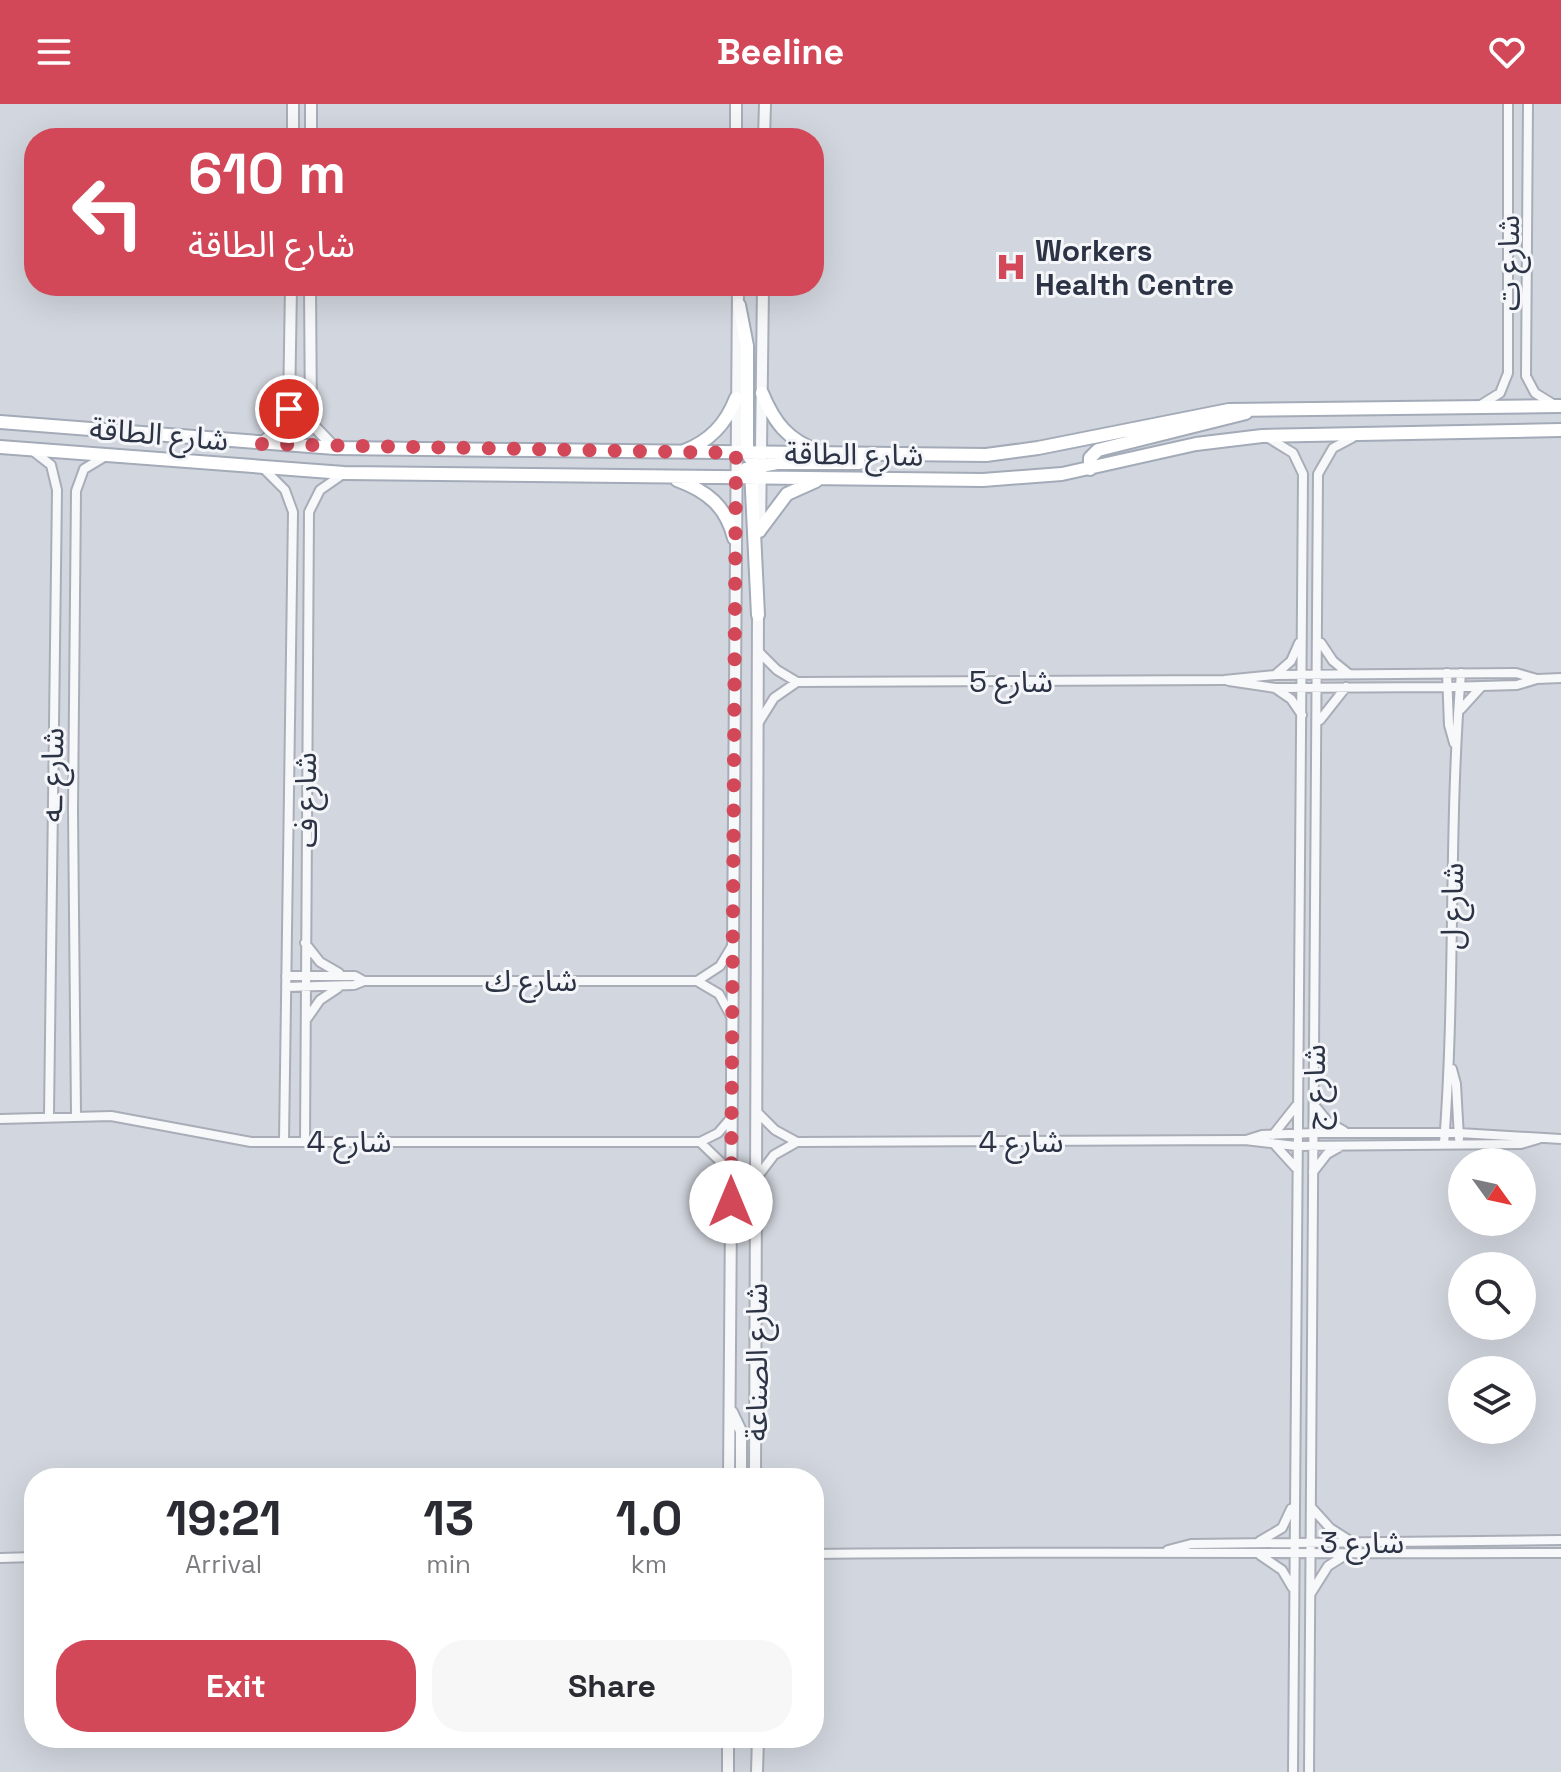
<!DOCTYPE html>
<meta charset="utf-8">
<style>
:root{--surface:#fff;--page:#f7f7f7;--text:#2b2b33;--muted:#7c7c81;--accent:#d24858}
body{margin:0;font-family:"Space Grotesk","Noto Sans Arabic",sans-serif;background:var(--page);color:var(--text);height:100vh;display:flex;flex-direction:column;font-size:30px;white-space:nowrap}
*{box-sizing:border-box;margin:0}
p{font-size:26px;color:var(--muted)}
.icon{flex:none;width:44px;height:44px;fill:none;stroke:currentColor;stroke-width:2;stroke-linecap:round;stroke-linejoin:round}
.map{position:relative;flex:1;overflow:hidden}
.panel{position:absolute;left:24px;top:1364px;width:800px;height:280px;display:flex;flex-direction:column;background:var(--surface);border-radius:32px;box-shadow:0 8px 32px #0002}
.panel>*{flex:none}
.hud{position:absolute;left:24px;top:24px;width:800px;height:168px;border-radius:32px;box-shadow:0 8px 32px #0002;background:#d24858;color:#fff;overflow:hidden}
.needle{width:52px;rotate:123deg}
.tools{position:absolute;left:1448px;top:1044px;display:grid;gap:16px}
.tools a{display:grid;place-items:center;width:88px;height:88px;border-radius:50%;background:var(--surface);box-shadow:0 8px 32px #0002;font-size:40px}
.pin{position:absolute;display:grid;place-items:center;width:68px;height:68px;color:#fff;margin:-34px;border:4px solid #fff;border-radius:50%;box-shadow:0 2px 8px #0007}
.me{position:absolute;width:88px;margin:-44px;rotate:0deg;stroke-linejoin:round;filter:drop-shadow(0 0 6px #0008)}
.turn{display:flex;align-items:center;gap:28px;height:168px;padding:0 32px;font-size:36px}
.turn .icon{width:104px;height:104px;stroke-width:2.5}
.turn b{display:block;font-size:56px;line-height:68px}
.eta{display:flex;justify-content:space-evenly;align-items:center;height:136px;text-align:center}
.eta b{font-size:48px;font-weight:700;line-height:56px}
.button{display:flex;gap:16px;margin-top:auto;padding:16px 32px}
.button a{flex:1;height:92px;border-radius:32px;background:var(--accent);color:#fff;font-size:32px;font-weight:700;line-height:92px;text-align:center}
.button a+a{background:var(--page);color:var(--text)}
header{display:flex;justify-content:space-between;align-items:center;height:104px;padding:0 32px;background:var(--accent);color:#fff;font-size:36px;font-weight:700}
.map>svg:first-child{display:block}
</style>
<header><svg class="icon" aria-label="menu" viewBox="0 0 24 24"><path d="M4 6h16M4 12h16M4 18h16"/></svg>Beeline<svg class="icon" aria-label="heart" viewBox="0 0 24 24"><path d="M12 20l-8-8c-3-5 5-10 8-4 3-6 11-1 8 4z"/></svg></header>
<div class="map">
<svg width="1561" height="1668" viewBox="0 0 1561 1668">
<rect width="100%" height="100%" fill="#e4e7ec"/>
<path fill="#d2d6de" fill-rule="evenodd" d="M0,0H1561V1668H0ZM34,34H814V182H34ZM1462,1058H1522V1118H1462ZM1462,1162H1522V1222H1462ZM1462,1266H1522V1326H1462ZM34,1374H814V1634H34Z"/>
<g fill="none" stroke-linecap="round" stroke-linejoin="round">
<g stroke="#a9adb7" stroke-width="12">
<path id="minor" d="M1528,0L1526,272L1535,289L1553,300
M1479,302L1500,289L1508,269V0
M1267,333L1293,349L1303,370L1293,1668
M33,347L51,361L57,386L49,1011
M264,365L285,386L293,408L284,1037
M1321,539L1333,557L1349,570
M760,549L777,566L797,578
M1447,569L1449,621L1454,639
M1275,571L1291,557L1299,539
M1229,577L1275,584L1447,583L1517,581L1537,575L1561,574
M1275,584L1291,595L1302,611
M1461,605L1481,583
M1320,616L1346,583
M759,618L774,594L797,578L1224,576L1275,571L1516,569L1537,575
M305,839L320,858L339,869
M286,872H355L364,877
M697,877L720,862L732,842
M286,883L354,881L364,877H697L719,890L731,912
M306,916L320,896L338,884
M1452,965L1456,980L1459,1034
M1315,1002L1328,1018L1344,1027
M758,1009L775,1026L797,1038L1245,1036L1296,1042L1521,1040L1538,1035
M76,1011L73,706L76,387L84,365L104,353
M0,1015L111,1012L251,1038H700L718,1029L731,1014
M1273,1031L1296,1002
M1246,1036L1262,1031L1314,1029H1459L1561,1035
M305,1038L309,408L320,386L343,370
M700,1038L731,1068
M1444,1040C1456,884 1448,726 1461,569
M1276,1042L1296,1064
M1313,1068L1327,1050L1341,1042
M758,1072L774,1051L797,1038
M1311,1403L1330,1424L1352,1438
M1260,1437L1282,1424L1291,1405
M1168,1446L1191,1440L1561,1436
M814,1450C1063,1447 1312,1450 1561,1449
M1260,1451L1282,1466L1292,1483
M0,1454L34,1453
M1311,1489L1328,1462L1344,1452
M1309,1668L1318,370L1333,344L1352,334"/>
</g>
<g stroke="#a9adb7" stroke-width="14">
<path id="tertiary" d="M736,0V34
M293,34V0
M311,34V0
M764,34L765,0
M310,182L311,319L335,344
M260,340L280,324L289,305L291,182
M760,428L763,182
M732,1308L741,1327V1374
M729,1374L738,182
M755,1374L758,504
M728,1668V1634
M757,1668L758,1634"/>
</g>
<g stroke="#a3abb8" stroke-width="16">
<path id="primary" d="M739,201L747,242V349L762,372
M762,289C774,318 788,337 819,347
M0,318L335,344L986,351L1038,344L1229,306L1561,302
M0,343L344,369L983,376L1062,370L1196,340L1262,332L1561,326
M684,347C710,337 726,320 736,294
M746,365L777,359H859
M1090,365V354L1098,346L1246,309
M751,366L758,511
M677,376C707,387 726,402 734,434
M760,426L787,390L816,377"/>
</g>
<use href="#minor" stroke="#f7f8fa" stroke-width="8"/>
<use href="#tertiary" stroke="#f7f8fa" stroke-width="10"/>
<use href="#primary" stroke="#fff" stroke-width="12"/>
</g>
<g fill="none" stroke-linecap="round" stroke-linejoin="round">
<path stroke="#d24858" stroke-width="14" stroke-dasharray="0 25.2" d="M289,305L280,324L259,340L736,349L731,1098"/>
</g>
<defs>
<g id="hospital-bare" transform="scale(2.4)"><path d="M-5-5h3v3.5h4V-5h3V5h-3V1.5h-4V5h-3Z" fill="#d24858" stroke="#f4f6f9" stroke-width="2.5" paint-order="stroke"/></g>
</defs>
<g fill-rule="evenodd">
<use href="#hospital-bare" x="1011" y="163"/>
</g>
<g text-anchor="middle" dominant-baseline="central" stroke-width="6" stroke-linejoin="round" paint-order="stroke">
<g font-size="30" font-weight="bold" fill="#2b3345" stroke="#f4f6f9" text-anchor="start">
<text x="1035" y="146">Workers<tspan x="1035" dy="34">Health Centre</tspan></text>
</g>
<g font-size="30" fill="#2b3345" stroke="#f4f6f9">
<text transform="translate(1508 159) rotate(-90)">شارع ت</text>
<text transform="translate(159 330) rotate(5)">شارع الطاقة</text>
<text transform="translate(854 350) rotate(1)">شارع الطاقة</text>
<text x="1011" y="577">شارع 5</text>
<text transform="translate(52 671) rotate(-89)">شارع ـه</text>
<text transform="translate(305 696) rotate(-90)">شارع ف</text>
<text transform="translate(1452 802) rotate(-89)">شارع ل</text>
<text x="531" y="876">شارع ك</text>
<text transform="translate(1314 983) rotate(-90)">شارع ج</text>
<text x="349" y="1037">شارع 4</text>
<text x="1021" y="1037">شارع 4</text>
<text transform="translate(756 1258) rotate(-90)">شارع الصناعة</text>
<text x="1362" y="1438">شارع 3</text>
</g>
</g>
</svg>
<div class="tools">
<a><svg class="needle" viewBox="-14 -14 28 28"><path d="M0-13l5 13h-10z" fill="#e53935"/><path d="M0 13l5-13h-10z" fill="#7c7c81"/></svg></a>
<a><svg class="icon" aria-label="search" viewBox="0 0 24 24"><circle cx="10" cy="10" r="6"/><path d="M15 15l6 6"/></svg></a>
<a><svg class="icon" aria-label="layers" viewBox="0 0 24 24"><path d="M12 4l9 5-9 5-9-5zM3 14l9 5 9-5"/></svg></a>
</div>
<div class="pin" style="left:289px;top:305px;background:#d93025"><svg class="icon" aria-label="arrive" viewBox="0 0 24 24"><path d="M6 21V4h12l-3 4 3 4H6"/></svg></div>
<svg class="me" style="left:731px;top:1098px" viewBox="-20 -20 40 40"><circle r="19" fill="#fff"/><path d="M0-13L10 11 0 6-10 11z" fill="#d24858"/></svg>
<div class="hud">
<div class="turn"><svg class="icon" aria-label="left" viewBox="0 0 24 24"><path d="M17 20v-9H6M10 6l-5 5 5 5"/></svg><div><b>610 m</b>شارع الطاقة</div></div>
</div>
<section class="panel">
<div class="eta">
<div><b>19:21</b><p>Arrival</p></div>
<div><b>13</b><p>min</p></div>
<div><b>1.0</b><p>km</p></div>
</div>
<div class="button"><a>Exit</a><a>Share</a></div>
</section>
</div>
